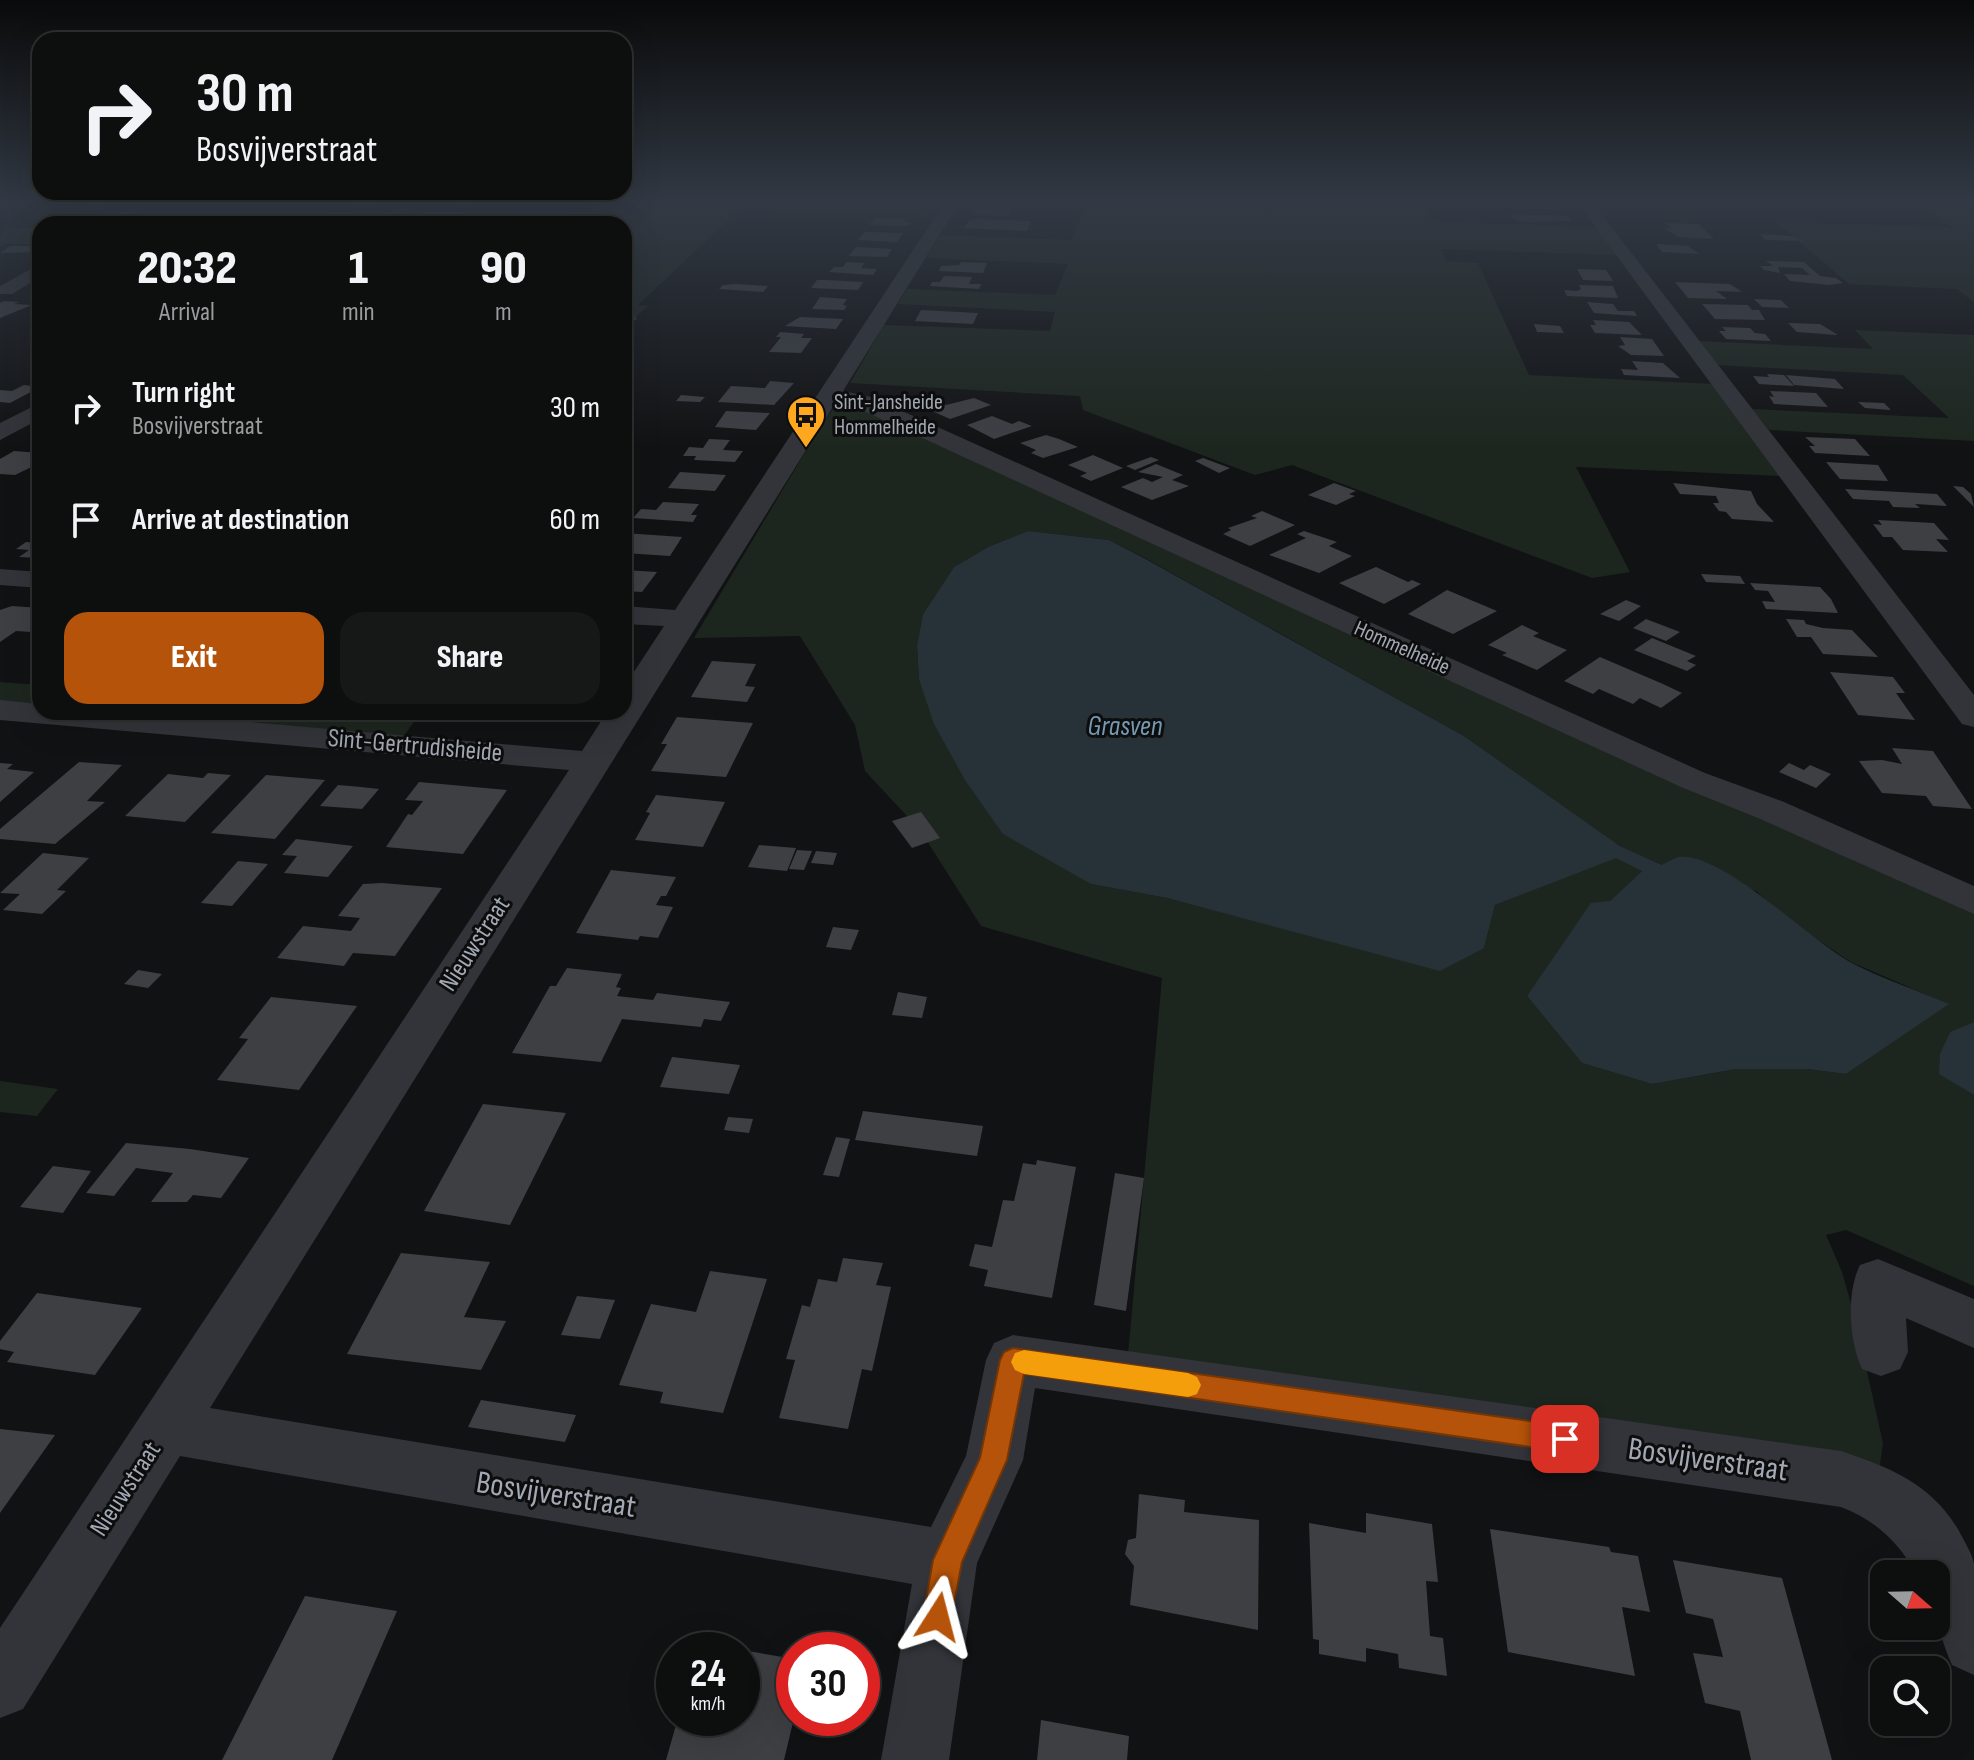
<!DOCTYPE html>
<style>
:root{--surface:#0d0e0e;--page:#161717;--text:#f1f3f6;--muted:#9a9c9e;--line:#2d2e2e;--accent:#b45309}
body{margin:0;font-family:"Sofia Sans Condensed",sans-serif;background:var(--page);color:var(--text);height:100vh;display:flex;flex-direction:column;font-size:30px;white-space:nowrap}
*{box-sizing:border-box;margin:0}
p{font-size:26px;color:var(--muted)}
.icon{flex:none;width:44px;height:44px;fill:none;stroke:currentColor;stroke-width:2;stroke-linecap:round;stroke-linejoin:round}
.map{position:relative;flex:1;overflow:hidden}
.details{position:absolute;left:32px;top:216px;width:600px;height:504px;display:flex;flex-direction:column;background:var(--surface);border-radius:24px;box-shadow:0 8px 32px #0002,0 0 0 2px var(--line)}
.details>*{flex:none}
.guide{position:absolute;left:32px;top:32px;width:600px;height:168px;border-radius:24px;box-shadow:0 8px 32px #0002,0 0 0 2px var(--line);background:#0d0e0e;color:var(--text);overflow:hidden}
.needle{width:52px;rotate:110deg}
.tools{position:absolute;left:1870px;top:1560px;display:grid;gap:16px}
.tools a{display:grid;place-items:center;width:80px;height:80px;border-radius:16px;background:var(--surface);box-shadow:0 8px 32px #0002,0 0 0 2px var(--line);font-size:40px}
.speed{position:absolute;left:656px;top:1632px;display:flex;gap:16px;font-size:40px;font-weight:700;text-align:center}
.speed>*{display:grid;place-content:center;width:104px;height:104px;border-radius:50%;background:var(--surface);box-shadow:0 8px 32px #0002,0 0 0 2px var(--line);line-height:1}
.speed small{font-size:20px;font-weight:400}
.speed .limit{border:12px solid #d22;background:#fff;color:#111}
.pin{position:absolute;display:grid;place-items:center;width:68px;height:68px;color:#fff;margin:-34px;border-radius:16px;box-shadow:0 4px 12px #0006}
.me{position:absolute;width:88px;margin:-44px;rotate:9deg;stroke-linejoin:round;filter:drop-shadow(0 0 6px #0008)}
.turn{display:flex;align-items:center;gap:28px;height:168px;padding:0 32px;font-size:36px}
.turn .icon{width:104px;height:104px;stroke-width:2.5}
.turn b{display:block;font-size:56px;line-height:68px}
.eta{display:flex;justify-content:space-evenly;align-items:center;height:136px;text-align:center}
.eta b{font-size:48px;font-weight:800;line-height:56px}
.primary-button{display:flex;gap:16px;margin-top:auto;padding:16px 32px}
.primary-button a{flex:1;height:92px;border-radius:24px;background:var(--accent);color:#fff;font-size:32px;font-weight:800;line-height:92px;text-align:center}
.primary-button a+a{background:var(--page);color:var(--text)}
ul{padding:0;list-style:none}
li{display:flex;align-items:center;gap:24px;height:112px;padding:0 32px}
li div{flex:1}
li b{display:block;font-size:30px}
li em{font-style:normal}
.map>svg:first-child{display:block}
</style>
<div class="map">
<svg width="1974" height="1760" viewBox="0 0 1974 1760">
<rect width="100%" height="100%" fill="#111213"/>
<path fill="#1d261e" fill-rule="evenodd" d="M586,202H943L933,216L740,209L638,305L648,306L635,318H624V224H555Z
M1087,202H1422L1431,221L1598,228L1618,255L1441,249L1446,261L1478,263L1529,375L1714,384L1780,476L1576,467L1630,572L1592,578L1292,465L1255,475L1083,410L1080,396L850,383L884,325L1050,331L1055,312L898,304L907,289L1055,295L1068,264L926,258L941,235L1071,240Z
M1917,202H1974V302L1957,289L1849,284L1776,222L1953,228Z
M12,228H40V244H6L0,247V234Z
M1855,330L1974,335V441L1769,430L1752,409L1949,418L1903,375L1715,365L1699,341L1873,349Z
M845,406H854L1974,910V1022L1949,1033L1939,1073L1974,1095V1286L1846,1230L1826,1235L1842,1272L1855,1318L1883,1443L1879,1471L1128,1355L1162,978L981,926L920,830L865,771L855,725L800,636L694,638L825,419L833,409ZM1028,531L1109,540L1143,557L1464,736L1620,846L1662,865L1756,891L1790,921L1851,962L1948,1004L1846,1074L1808,1069H1736L1652,1084L1582,1063L1527,996L1610,901L1642,871L1616,857L1495,905L1484,948L1271,925L1167,898L1091,884L919,679L917,645L923,614L954,567L988,547Z
M0,682L40,685V705L0,702Z
M122,712H408L420,713L404,736Z
M0,1081L58,1089L37,1116L0,1112Z"/>
<path fill="#273138" d="M1028,531L1109,540L1142,557L1464,736L1620,846L1662,865C1666,863 1674,858 1679,857C1724,853 1809,940 1852,963C1882,979 1917,990 1949,1004L1846,1074L1808,1069H1736L1652,1084L1582,1063L1527,996L1591,903L1610,901L1642,871L1616,858L1495,905L1484,948L1440,971L1167,898L1091,884L1003,834L965,780L934,724L919,679L917,645L923,614L954,567L988,547Z
M1974,1022V1095L1939,1074L1940,1054L1950,1032Z"/>
<g fill="none" stroke-linecap="round" stroke-linejoin="round">
<path fill="#273138" fill-rule="evenodd" d="M624,289L627,292L624,294Z"/>
</g>
<path fill="#3d3f43" d="M118,202L102,210H75L91,203Z
M344,202L373,203H384L374,208L336,207Z
M442,202H478V203L470,208L437,206Z
M1513,202L1554,203L1558,209H1516Z
M976,207L1013,208L1009,216L981,215L973,212Z
M331,212L357,213L351,217H358L350,221L312,220Z
M425,212L438,211L464,212L453,219L415,217Z
M1510,214L1567,216L1571,221L1524,222L1514,219Z
M88,215L79,220H87L82,223L40,224L55,216Z
M192,217L183,224H150L157,219Z
M875,218L905,219L903,222H911L908,226L869,225Z
M969,220L977,219L1031,221L1027,231L964,228Z
M1666,223L1699,224L1714,239L1679,237L1663,228H1671Z
M865,232L903,233L897,242L858,240Z
M1760,234L1792,236L1806,241L1766,240Z
M1656,244L1688,246L1699,254L1662,252Z
M10,246H40V249L35,252L0,253Z
M856,247L892,249L887,257L849,256Z
M1766,261L1804,262L1820,276L1836,278L1843,283L1829,285L1790,281L1784,274L1810,275L1802,268L1778,267L1780,273L1764,270L1760,266H1773Z
M847,262L865,263L861,268L877,269L873,275L829,272L834,267H843Z
M961,262L987,263L983,273L939,271L941,266L959,265Z
M1577,269L1606,270L1613,281L1583,280Z
M944,276L972,277L969,284H981L979,289L930,286L932,282H940Z
M817,280H826L863,282L858,290L811,288Z
M1675,282L1730,284L1742,292L1716,291L1727,299L1688,298Z
M723,285L736,284L768,286L763,292L719,289Z
M1579,285L1613,286L1618,298L1567,296L1564,290L1577,291L1581,289Z
M820,297L847,299L843,305L847,306L844,310L812,309Z
M1754,299L1781,300L1789,308L1762,307Z
M4,301L19,302L14,304L32,305L0,318V303Z
M1587,302L1613,304L1618,311H1634L1637,316L1594,313Z
M1702,304L1748,305L1752,310H1759L1765,320L1715,319Z
M921,310L978,313L973,324L915,321Z
M800,317L843,319L836,329L785,326Z
M1593,320L1629,322L1642,335L1595,333L1590,325H1596Z
M1788,323L1820,324L1838,335L1797,332Z
M1534,324L1560,326L1564,333L1537,332Z
M1722,327L1750,328L1755,333L1765,334L1771,341L1726,339L1719,331H1726Z
M780,332L804,334L801,338H812L801,353L769,352L781,337H776Z
M1620,337L1652,339L1664,356L1631,355L1618,346L1625,345Z
M1632,361L1663,363L1680,378L1624,375L1621,369L1638,370Z
M1767,374L1784,375L1794,386L1759,384L1753,376L1769,377Z
M1786,375L1835,379L1844,389L1794,385Z
M770,381L794,383L774,405L718,402L731,386L765,388Z
M24,385L40,387L10,403L0,402V390L12,391Z
M1770,391L1816,393L1828,407L1774,404L1769,396L1774,397Z
M681,395L692,396L705,397L700,402L676,401Z
M974,398L991,405L950,419L923,407L937,402L946,405Z
M1858,402L1884,403L1891,410L1865,408Z
M726,411L770,413L756,430L715,427Z
M992,416L1012,424L1019,421L1032,426L994,439L967,425Z
M1046,435L1059,439L1078,447L1043,458L1031,453L1036,450L1020,443Z
M1805,437L1855,439L1870,456L1815,453L1809,446H1815Z
M709,439L730,440L723,450L743,451L735,462L694,460L696,456H683L689,447L703,448Z
M14,451L40,453V463L15,475L0,474V459Z
M1093,455L1123,468L1091,481L1080,476L1087,473L1068,465Z
M1151,457L1159,460L1135,470L1126,466Z
M1203,458L1230,468L1219,473L1195,461Z
M1826,462L1878,465L1888,481L1840,479Z
M1156,464L1183,475L1172,480L1189,486L1152,500L1121,487L1143,478L1152,482L1163,477L1138,472Z
M680,472L726,475L715,491L668,488Z
M1334,483L1356,491L1349,494L1355,496L1336,505L1308,495Z
M1673,483L1751,491L1757,504L1774,522L1732,519L1726,512L1719,511L1713,503H1719L1716,496L1680,494Z
M1953,486L1963,487L1971,494L1974,507Z
M1845,489L1937,494L1947,506L1915,504L1920,508L1893,507L1889,501L1853,499Z
M663,502L699,504L691,515H697L693,522L633,518L641,509L656,510Z
M1262,511L1295,525L1250,546L1223,534L1231,530L1228,528L1257,518L1251,516Z
M1878,520L1934,523L1949,540L1936,539L1948,552L1903,550L1892,537H1883L1873,524L1882,525Z
M1304,531L1337,542L1329,546L1352,556L1319,573L1269,555L1306,538L1297,534Z
M624,533L682,537L670,556L624,553Z
M26,542L40,543V558L19,557L29,550L16,549Z
M1376,567L1408,582L1412,580L1421,584L1384,604L1339,583Z
M624,570L657,572L642,592L624,591Z
M1701,574L1740,576L1745,584L1706,582Z
M1750,583L1820,587L1831,599L1838,613L1766,609L1762,601L1775,602L1768,591L1755,590Z
M1447,590L1497,611L1453,634L1408,614Z
M1626,600L1641,606L1619,621L1600,614Z
M12,606L40,608V626L31,632L16,631L0,642V610Z
M1646,619L1680,632L1666,641L1633,628Z
M1786,619L1804,620L1806,624L1823,628L1852,630L1878,657L1823,654L1811,637H1797Z
M1522,625L1539,633L1533,636L1567,650L1537,670L1502,655L1507,653L1488,645Z
M1652,638L1696,656L1687,661L1696,665L1687,671L1634,650Z
M1600,657L1663,684L1682,693L1661,708L1640,698L1633,704L1599,689L1593,694L1564,681Z
M712,661L756,664L745,686L755,687L747,702L691,697Z
M1830,672L1893,677L1905,693H1896L1915,720L1858,715Z
M516,712H566L561,718Z
M677,717L753,723L726,777L651,771L667,744H661Z
M1892,748L1933,751L1972,809L1933,806L1926,796L1882,793L1859,761L1882,760L1902,764Z
M79,762L122,765L87,801L105,802L55,844L0,839V829Z
M0,763L13,764L7,769L34,772L0,802Z
M1789,763L1804,770L1810,765L1831,774L1816,788L1779,772Z
M208,773L231,775L185,822L125,816L168,774L203,778Z
M266,775L325,780L275,839L211,833Z
M419,782L507,790L463,854L386,847L408,814L412,815L423,801L405,800Z
M338,785L361,787L379,789L362,809L320,806Z
M656,795L725,802L703,847L635,840L650,813L646,812Z
M921,812L940,838L912,848L892,821Z
M296,839L353,846L328,877L284,873L297,856L282,855Z
M759,845L796,848L787,871L748,867Z
M797,850L812,851L804,870L789,869Z
M816,851L837,853L833,865L811,863Z
M43,853L89,858L57,890L66,891L42,914L3,910L20,894L0,893Z
M238,861L268,864L232,906L201,903Z
M611,870L676,877L666,896H661L656,905L673,907L658,938L640,936L638,940L576,933Z
M382,883L442,888L395,956L353,953L344,966L277,958L303,926L351,931L360,918L338,916L363,884Z
M833,927L859,930L851,950L826,947Z
M567,968L622,974L616,987L621,988L617,996L653,1000L657,993L730,1002L721,1021L704,1019L701,1027L622,1019L601,1062L512,1053L550,986H556Z
M138,970L162,974L148,988L124,984Z
M898,992L927,997L922,1018L892,1015Z
M271,997L357,1006L299,1090L217,1080L248,1039L239,1038Z
M672,1057L740,1065L729,1094L660,1087Z
M483,1104L566,1113L510,1225L424,1211Z
M863,1111L983,1126L977,1156L855,1140Z
M728,1117L753,1119L749,1133L724,1130Z
M836,1137L850,1139L839,1177L823,1175Z
M126,1143L190,1149L249,1158L221,1198L193,1195L187,1202H151L173,1173L136,1168L114,1196L86,1193Z
M1037,1160L1076,1167L1052,1298L984,1286L988,1270L969,1266L975,1244L992,1247L1003,1200L1014,1201L1023,1163L1036,1165Z
M53,1166L91,1171L63,1213L20,1207Z
M1115,1173L1144,1178L1126,1311L1094,1305Z
M401,1253L490,1262L464,1317L506,1321L481,1370L347,1354Z
M843,1258L883,1263L876,1285L891,1287L872,1371L862,1369L848,1429L779,1418L795,1360L786,1359L802,1305L810,1307L818,1279L837,1282Z
M710,1271L767,1279L723,1413L660,1403L663,1392L619,1385L651,1304L696,1312Z
M37,1293L142,1308L95,1375L7,1362L14,1352L0,1349V1341Z
M577,1296L615,1300L600,1339L561,1335Z
M481,1400L576,1415L565,1442L468,1427Z
M0,1429L55,1435L0,1513Z
M1139,1494L1185,1500L1184,1512L1259,1520L1258,1630L1130,1605L1134,1566L1125,1554L1128,1540L1136,1538Z
M1366,1513L1432,1524L1438,1582L1426,1581L1430,1636L1443,1638L1447,1676L1399,1668L1398,1654L1366,1648V1662L1319,1654V1640L1313,1639L1309,1523L1366,1533Z
M1490,1529L1609,1547L1611,1552L1638,1556L1650,1612L1622,1607L1635,1676L1508,1652Z
M1673,1560L1782,1578L1832,1760H1751L1740,1711L1705,1703L1693,1653L1723,1657L1713,1619L1686,1613Z
M305,1596L397,1611L332,1760H222Z
M701,1643L734,1648V1650H698Z
M742,1650L794,1659V1718L784,1760H666L678,1718H742Z
M1041,1720L1129,1736L1127,1760H1037Z"/>
<g fill="none" stroke-linecap="round" stroke-linejoin="round">
<path fill="#323439" fill-rule="evenodd" d="M134,202H152L122,224H103Z
M404,202H423L389,224H369Z
M945,202H960L843,391L871,397L1705,773L1784,802L1974,886V914L1758,818L1681,787L855,407L836,402L210,1408L931,1527L966,1456L986,1360L994,1343L1013,1335L1841,1451C1889,1467 1932,1484 1959,1531C1964,1541 1972,1553 1974,1564C1974,1598 1974,1641 1974,1675L1952,1665C1936,1627 1936,1615 1936,1574H1916C1899,1542 1875,1520 1841,1507L1035,1388L1023,1460L977,1563L949,1760H881L912,1584L180,1456L23,1709L0,1718V1628L569,770L0,720V700L40,704V712H134L582,751L607,712H624V687L664,626L624,624V606L675,610Z
M1577,202H1592L1974,695V727L1962,724Z
M40,264V277L12,294H0V286Z
M624,314L634,315L637,319L624,327Z
M40,403V419L0,440V423Z
M0,569L40,572V588L0,585Z
M1878,1259L1974,1299V1348L1906,1318L1908,1352L1900,1369L1881,1376L1862,1369C1849,1341 1846,1293 1860,1265Z"/>
</g>
<linearGradient id="sky" x2="0" y2="1"><stop stop-color="#090a0a"/><stop offset="0.45" stop-color="#323944"/><stop offset="1" stop-color="#323944" stop-opacity="0"/></linearGradient>
<rect width="1974" height="449" fill="url(#sky)"/>
<path fill="#b45309" stroke="#753606" stroke-width="2" d="M1013,1348L1565,1426L1575,1430L1579,1439L1575,1449L1565,1452L1024,1374L1007,1460L962,1562L949,1628L938,1632L927,1628L923,1617L933,1560L980,1458L1000,1360L1004,1352Z"/>
<path fill="#f59e0b" d="M1024,1350L1188,1373L1197,1377L1201,1385L1197,1394L1188,1397L1024,1374L1015,1370L1011,1362L1015,1353Z"/>
<defs>
<g id="bus-pin" transform="scale(2)"><path d="M0 17L-7.5 6A9.5 9.5 0 1 1 7.5 6Z" fill="#ffa71e" stroke="#0d0d0e"/><path d="M-5-6H5V4H4V6H2V4H-2V6H-4V4H-5ZM-3.5-4V0h7V-4ZM-3.5 1.2v1.5H-2V1.2ZM2 1.2v1.5H3.5V1.2Z" fill="#111"/></g>
</defs>
<g fill-rule="evenodd">
<use href="#bus-pin" x="806" y="415"/>
</g>
<g text-anchor="middle" dominant-baseline="central" stroke-width="6" stroke-linejoin="round" paint-order="stroke">
<g font-size="22" fill="#a2a9b5" stroke="#0d0d0e" text-anchor="start">
<text x="834" y="402">Sint-Jansheide<tspan x="834" dy="25">Hommelheide</tspan></text>
</g>
<g font-size="22" fill="#a2a9b5" stroke="#0d0d0e">
<text transform="translate(1402 648) rotate(24)">Hommelheide</text>
</g>
<g font-size="26" fill="#a2a9b5" stroke="#0d0d0e">
<text transform="translate(415 746) rotate(5)">Sint-Gertrudisheide</text>
<text transform="translate(475 944) rotate(-57)">Nieuwstraat</text>
<text transform="translate(126 1489) rotate(-57)">Nieuwstraat</text>
</g>
<g font-size="28" font-style="italic" fill="#759ab4" stroke="#0d0d0e">
<text x="1125" y="726">Grasven</text>
</g>
<g font-size="32" fill="#a2a9b5" stroke="#0d0d0e">
<text transform="translate(1708 1460) rotate(8)">Bosvijverstraat</text>
<text transform="translate(556 1495) rotate(9)">Bosvijverstraat</text>
</g>
</g>
</svg>
<div class="tools">
<a><svg class="needle" viewBox="-14 -14 28 28"><path d="M0-13l5 13h-10z" fill="#e53935"/><path d="M0 13l5-13h-10z" fill="#9a9c9e"/></svg></a>
<a><svg class="icon" aria-label="search" viewBox="0 0 24 24"><circle cx="10" cy="10" r="6"/><path d="M15 15l6 6"/></svg></a>
</div>
<div class="speed"><div>24<small>km/h</small></div><div class="limit">30</div></div>
<div class="pin" style="left:1565px;top:1439px;background:#d93025"><svg class="icon" aria-label="arrive" viewBox="0 0 24 24"><path d="M6 21V4h12l-3 4 3 4H6"/></svg></div>
<svg class="me" style="left:938px;top:1617px" viewBox="-20 -20 40 40"><path d="M0-17L14 15 0 8-14 15z" fill="#b45309" stroke="#fff" stroke-width="4"/></svg>
<div class="guide">
<div class="turn"><svg class="icon" aria-label="right" viewBox="0 0 24 24"><path d="M7 20v-9h11M14 6l5 5-5 5"/></svg><div><b>30 m</b>Bosvijverstraat</div></div>
</div>
<section class="details">
<div class="eta">
<div><b>20:32</b><p>Arrival</p></div>
<div><b>1</b><p>min</p></div>
<div><b>90</b><p>m</p></div>
</div>
<ul>
<li><svg class="icon" aria-label="right" viewBox="0 0 24 24"><path d="M7 20v-9h11M14 6l5 5-5 5"/></svg><div><b>Turn right</b><p>Bosvijverstraat</p></div><em>30 m</em></li>
<li><svg class="icon" aria-label="arrive" viewBox="0 0 24 24"><path d="M6 21V4h12l-3 4 3 4H6"/></svg><div><b>Arrive at destination</b></div><em>60 m</em></li>
</ul>
<div class="primary-button"><a>Exit</a><a>Share</a></div>
</section>
</div>
